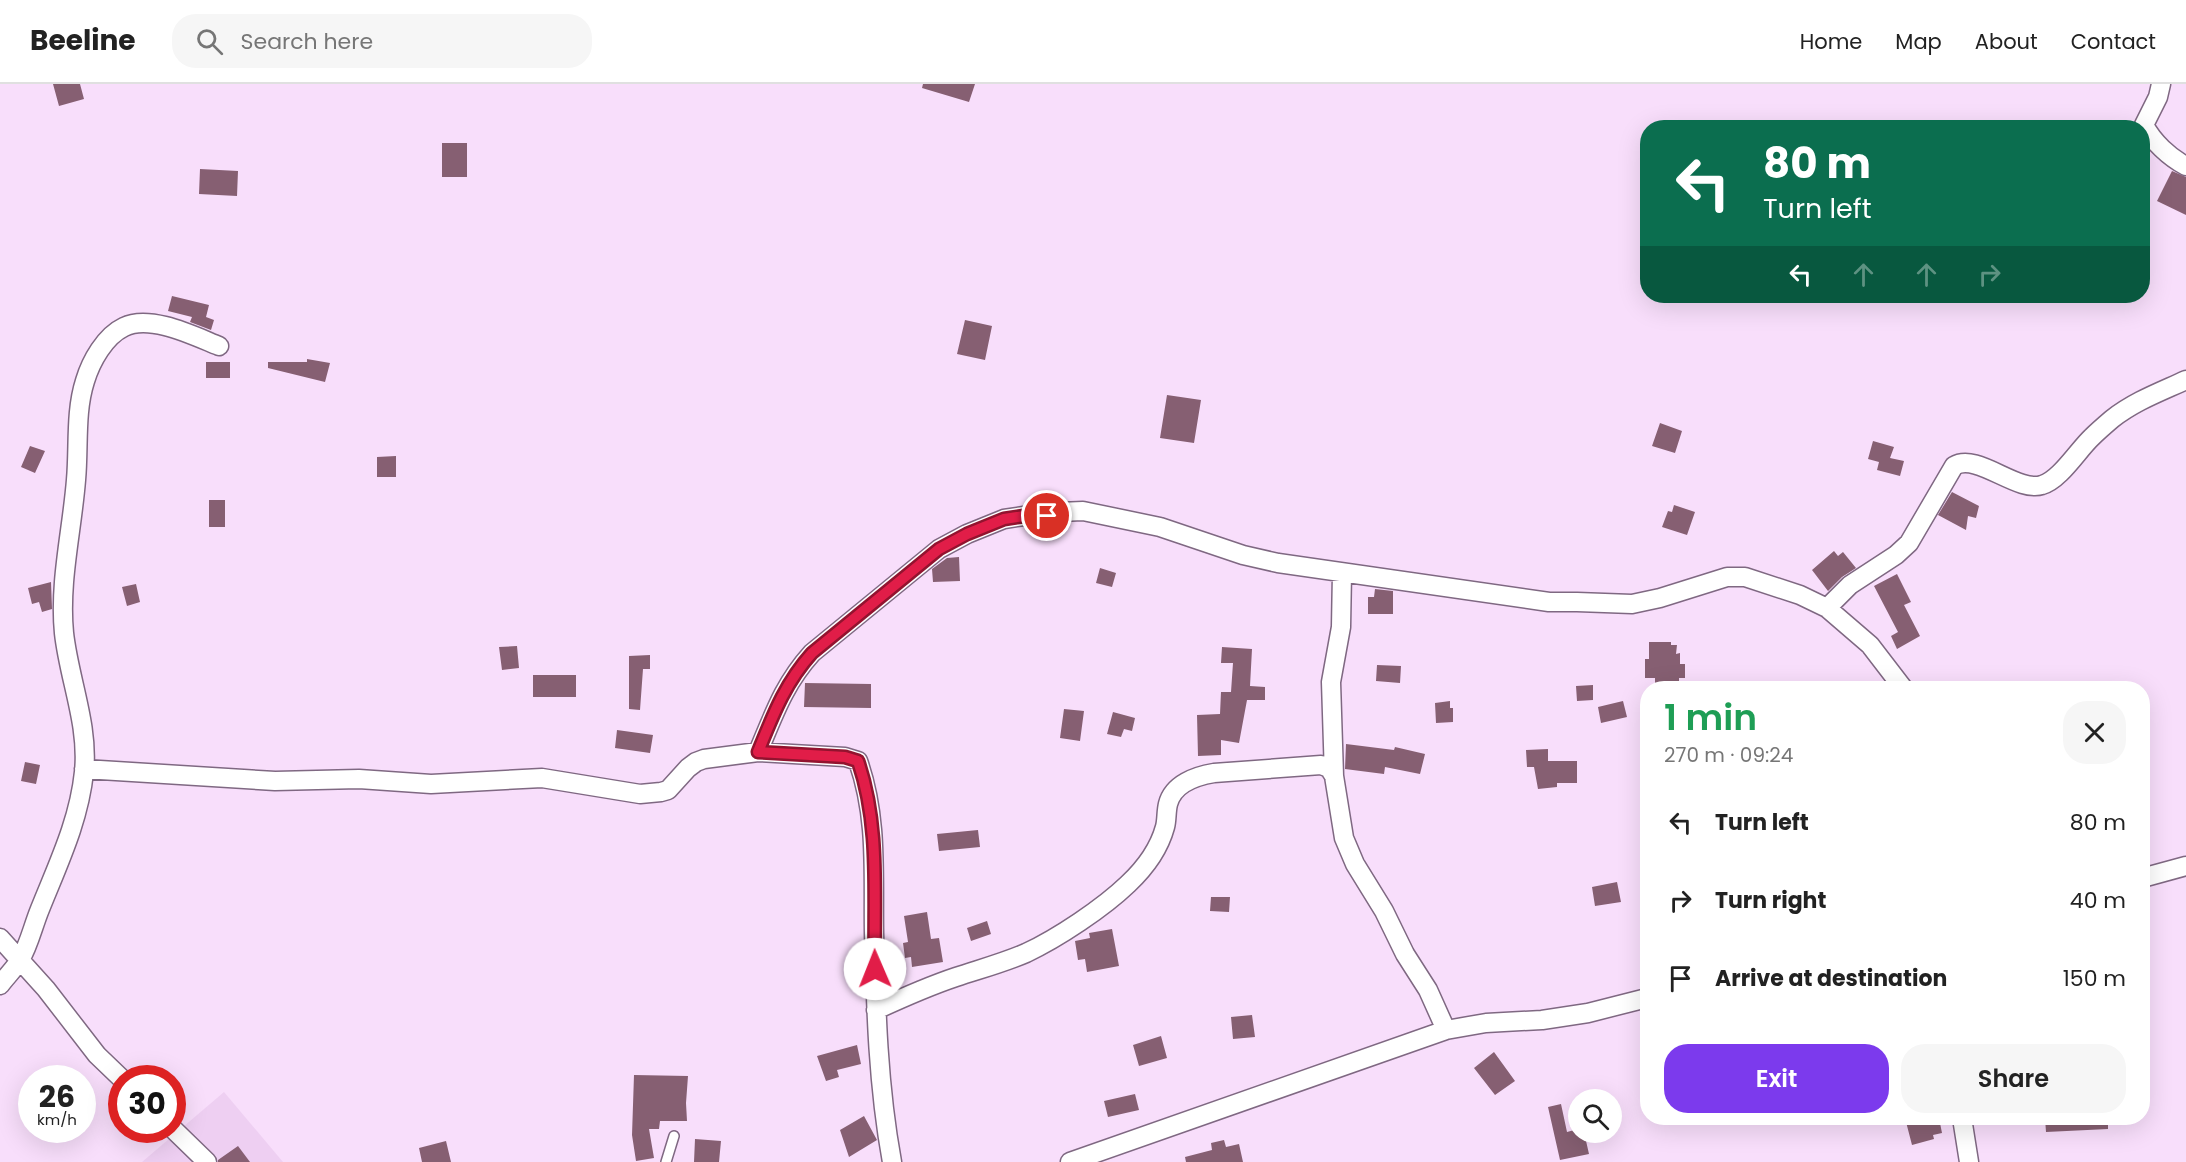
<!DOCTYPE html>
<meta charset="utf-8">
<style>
:root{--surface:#fff;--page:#f6f6f6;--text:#222;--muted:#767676;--line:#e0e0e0;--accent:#7c3aed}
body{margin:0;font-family:Poppins,sans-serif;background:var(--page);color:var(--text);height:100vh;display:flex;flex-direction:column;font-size:22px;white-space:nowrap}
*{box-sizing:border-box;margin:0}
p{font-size:20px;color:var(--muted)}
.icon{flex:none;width:33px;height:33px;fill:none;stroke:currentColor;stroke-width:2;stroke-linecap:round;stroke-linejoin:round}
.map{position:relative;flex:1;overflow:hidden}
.sheet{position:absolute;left:1640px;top:597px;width:510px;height:444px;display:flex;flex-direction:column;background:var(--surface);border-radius:24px;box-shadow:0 6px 24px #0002}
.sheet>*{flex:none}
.guide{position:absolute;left:1640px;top:36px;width:510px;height:183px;border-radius:24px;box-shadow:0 6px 24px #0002;background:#0b6e4f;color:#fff;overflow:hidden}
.buttons{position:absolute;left:1568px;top:1005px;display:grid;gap:12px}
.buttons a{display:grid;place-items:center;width:54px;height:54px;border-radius:50%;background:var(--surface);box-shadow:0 6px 24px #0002;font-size:30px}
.speed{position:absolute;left:18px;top:981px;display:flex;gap:12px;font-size:30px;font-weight:700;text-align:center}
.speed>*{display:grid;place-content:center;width:78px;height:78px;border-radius:50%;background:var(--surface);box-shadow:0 6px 24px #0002;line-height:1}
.speed small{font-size:15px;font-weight:400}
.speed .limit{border:9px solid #d22;background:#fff;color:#111}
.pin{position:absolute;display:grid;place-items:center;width:51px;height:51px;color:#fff;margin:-26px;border:3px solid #fff;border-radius:50%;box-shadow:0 2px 6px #0007}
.me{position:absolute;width:66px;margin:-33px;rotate:359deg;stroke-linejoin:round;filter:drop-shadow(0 0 4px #0008)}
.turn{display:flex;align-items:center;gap:21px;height:126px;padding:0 24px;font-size:27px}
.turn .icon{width:78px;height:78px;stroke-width:2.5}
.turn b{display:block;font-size:42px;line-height:51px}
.lanes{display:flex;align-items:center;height:57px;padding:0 24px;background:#0003;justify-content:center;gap:30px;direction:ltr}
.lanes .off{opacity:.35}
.round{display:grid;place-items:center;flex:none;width:63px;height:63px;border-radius:24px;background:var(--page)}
.head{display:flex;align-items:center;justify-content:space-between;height:102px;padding:0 24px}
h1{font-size:36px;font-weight:600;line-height:45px;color:#1e9e55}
.button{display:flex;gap:12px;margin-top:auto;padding:12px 24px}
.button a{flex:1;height:69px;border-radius:24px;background:var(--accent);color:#fff;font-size:24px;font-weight:600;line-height:69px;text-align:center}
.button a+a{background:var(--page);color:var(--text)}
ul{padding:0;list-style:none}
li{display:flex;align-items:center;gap:18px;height:78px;padding:0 24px}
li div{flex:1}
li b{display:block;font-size:22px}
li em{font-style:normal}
header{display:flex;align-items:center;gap:36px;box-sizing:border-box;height:84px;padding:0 30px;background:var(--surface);border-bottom:2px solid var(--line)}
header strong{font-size:28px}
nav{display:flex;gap:33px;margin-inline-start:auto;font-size:21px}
.search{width:420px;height:54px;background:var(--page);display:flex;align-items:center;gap:15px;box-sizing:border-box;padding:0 21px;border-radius:24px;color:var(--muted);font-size:22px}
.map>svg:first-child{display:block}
</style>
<header>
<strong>Beeline</strong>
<div class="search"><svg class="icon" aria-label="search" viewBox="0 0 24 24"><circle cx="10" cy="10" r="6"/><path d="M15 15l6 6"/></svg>Search here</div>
<nav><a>Home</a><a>Map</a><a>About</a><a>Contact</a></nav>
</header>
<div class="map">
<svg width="2186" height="1078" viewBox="0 0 2186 1078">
<rect width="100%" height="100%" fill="#f8defb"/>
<path fill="#eecff2" d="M224,1008L283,1078H142Z"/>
<path fill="#865f72" d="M53,0H80L84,15L59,22Z
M923,0H975L969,18L922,4Z
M442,59H467V93H442Z
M200,85L238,87L237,112L199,110Z
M2172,87L2186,93V131L2157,117Z
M172,212L209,221L206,233L214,236L211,246L190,238L192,233L168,227Z
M965,236L992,242L985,276L957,270Z
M307,275L330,279L325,298L268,284V278H307Z
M206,278H230V294H206Z
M1167,311L1201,316L1194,359L1160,354Z
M1660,339L1682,347L1675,369L1652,362Z
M1873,357L1894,363L1890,374L1904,377L1900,392L1877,386L1879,378L1868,375Z
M30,362L45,367L35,389L21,383Z
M396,372V393H377V373Z
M1952,408L1979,422L1976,434L1968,432L1966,446L1938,431Z
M209,416H225V443H209Z
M1674,421L1695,428L1687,451L1662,443L1668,427L1672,428Z
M1834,467L1838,472L1843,468L1856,484L1842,493L1828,507L1812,486Z
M959,473L960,497L933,498L932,485L947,474Z
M1100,484L1116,489L1112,503L1096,499Z
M1897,490L1911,518L1904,521L1920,552L1897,565L1891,552L1898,548L1874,502Z
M51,498L52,525L42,528L39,518L32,520L28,504Z
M136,500L140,518L127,522L122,503Z
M1375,505L1393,507V530H1368V513H1374Z
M1649,558H1671V561H1677L1676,570L1680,569V580H1685V594H1679V599H1655V594H1645V575H1649Z
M517,562L519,584L502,586L499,563Z
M1222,563L1252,565L1250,602L1265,603V616H1247L1239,659L1221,656V671L1198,672L1197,631L1220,630L1221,608H1231L1233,579H1221Z
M650,571V585H643L640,626L629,625V572Z
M1377,581L1401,582L1400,599L1376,597Z
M533,591H576V613H533Z
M805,599L871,600V624L804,623Z
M1593,601V616L1577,617L1576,602Z
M1450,617V624H1453V638L1436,639L1435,619Z
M1623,617L1627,633L1601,639L1598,623Z
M1064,625L1084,627L1080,657L1060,654Z
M1113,628L1135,634L1132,647L1124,645L1121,653L1107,650Z
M617,646L653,651L650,669L615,664Z
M1346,660L1394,666L1395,663L1425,670L1420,690L1385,683L1384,690L1345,685Z
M1548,665V677H1577V699H1557V703L1538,705L1534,683H1527L1526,666Z
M25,678L40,681L36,700L21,697Z
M978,746L980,763L939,767L937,750Z
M1617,798L1621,818L1595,822L1592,803Z
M1211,813H1230L1229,828L1210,827Z
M927,828L931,855L939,854L943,878L912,883L911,873L905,874L903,859L908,858L904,832Z
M987,837L991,850L971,857L967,844Z
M1112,845L1119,882L1087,888L1085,875L1078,876L1075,857L1090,854L1089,849Z
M1252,931L1255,953L1233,955L1231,933Z
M1161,952L1167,974L1139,982L1133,961Z
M857,961L861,980L837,986L839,993L826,997L817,972Z
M1494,968L1515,997L1495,1011L1474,984Z
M634,991L688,992L686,1019L687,1037H660L659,1045H649L654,1074L636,1077L632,1051Z
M1135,1010L1139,1026L1108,1033L1104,1017Z
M1561,1020L1567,1048L1578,1045V1048H1584L1589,1070L1560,1076L1548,1023Z
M864,1032L877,1056L849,1073L840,1046Z
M1905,1034H1939L1942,1049L1933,1051L1934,1055L1912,1061Z
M2045,1034H2108V1045L2046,1048Z
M695,1055L721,1057L719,1078H694Z
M1224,1056L1226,1063L1239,1060L1243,1078H1186L1185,1073L1212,1066L1211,1059Z
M446,1057L451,1078H422L419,1064Z
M238,1062L250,1078H218V1076Z"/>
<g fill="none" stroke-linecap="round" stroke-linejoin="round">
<g stroke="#7f6882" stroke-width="12">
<path id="lane" d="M666,1078L674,1052"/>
</g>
<g stroke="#7f6882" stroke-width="21">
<path id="street" d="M2161,0L2158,13L2144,41C2153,58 2169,73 2186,82
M1827,524L1850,501L1896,471L1909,459L1954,382C1977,368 2017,409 2042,401C2060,396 2078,366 2092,353C2098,347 2105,341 2112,335C2135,317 2160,308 2186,296
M758,668C774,630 784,600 812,569L939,465L967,450L1004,435L1024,432L1037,433L1059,428L1083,427L1160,443L1243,471L1278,479L1549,518H1577L1632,520L1660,514L1727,493H1745L1800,511L1827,524L1870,561L1903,604
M84,685L275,697L359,695L431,700L542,694L640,710L661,708L668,706L688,684L696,678L704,675L758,668L845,673L858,677C878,734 873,790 874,849C876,926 878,1002 892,1078
M1334,692L1331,598L1341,543L1342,489
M2142,794L2186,782
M0,854L46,905L97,971L122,995
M0,901C6,893 14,885 20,876C29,861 33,842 40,825C58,780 79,737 84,688C89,641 69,595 64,549C59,498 72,447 76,396C79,363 75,328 85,297C91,277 105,252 124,243C150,230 194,252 219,262
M876,926C902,914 929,902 956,893C980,885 1003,879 1026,869C1058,854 1103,824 1128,800C1145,784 1159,765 1165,743C1167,736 1166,728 1168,720C1173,700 1196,692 1214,689L1321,681L1329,684L1334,692L1344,754L1355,780L1384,827L1405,870L1428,906L1446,946
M1962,1034L1969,1078
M172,1044L207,1078
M1070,1078L1446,946L1486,939L1542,936L1588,929L1647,914"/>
</g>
<use href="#lane" stroke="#fff" stroke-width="9"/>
<use href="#street" stroke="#fff" stroke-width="18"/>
</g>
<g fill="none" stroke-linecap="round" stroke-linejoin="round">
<g stroke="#92132f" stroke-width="15">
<path id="route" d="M875,885C873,815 881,744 858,677L845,673L758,668C773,631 785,599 812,569L939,465L967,450L1004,435L1024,432H1047"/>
</g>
<use href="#route" stroke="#e11d48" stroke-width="10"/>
</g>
</svg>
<div class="buttons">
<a><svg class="icon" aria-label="search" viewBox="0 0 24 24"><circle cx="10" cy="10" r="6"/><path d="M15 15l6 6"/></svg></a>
</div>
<div class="speed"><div>26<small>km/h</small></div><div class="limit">30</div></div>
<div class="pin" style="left:1047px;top:432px;background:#d93025"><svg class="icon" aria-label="arrive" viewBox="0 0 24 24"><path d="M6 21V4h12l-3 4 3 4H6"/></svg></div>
<svg class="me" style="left:875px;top:885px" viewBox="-20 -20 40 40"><circle r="19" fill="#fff"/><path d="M0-13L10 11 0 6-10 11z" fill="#e11d48"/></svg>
<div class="guide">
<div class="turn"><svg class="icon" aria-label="left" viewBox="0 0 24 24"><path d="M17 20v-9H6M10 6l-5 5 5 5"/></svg><div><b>80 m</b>Turn left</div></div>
<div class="lanes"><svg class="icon" aria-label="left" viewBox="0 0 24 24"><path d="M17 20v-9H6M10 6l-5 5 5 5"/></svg><svg class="icon off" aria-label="ahead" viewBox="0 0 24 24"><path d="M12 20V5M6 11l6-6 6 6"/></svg><svg class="icon off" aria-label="ahead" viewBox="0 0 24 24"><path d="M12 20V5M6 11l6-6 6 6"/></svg><svg class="icon off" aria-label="right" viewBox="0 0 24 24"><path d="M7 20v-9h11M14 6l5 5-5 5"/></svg></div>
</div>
<section class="sheet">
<div class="head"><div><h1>1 min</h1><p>270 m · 09:24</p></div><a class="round"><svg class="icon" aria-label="close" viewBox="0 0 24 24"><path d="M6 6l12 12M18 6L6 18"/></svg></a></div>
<ul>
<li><svg class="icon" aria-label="left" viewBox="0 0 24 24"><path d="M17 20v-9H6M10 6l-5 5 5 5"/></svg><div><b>Turn left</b></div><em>80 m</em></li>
<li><svg class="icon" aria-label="right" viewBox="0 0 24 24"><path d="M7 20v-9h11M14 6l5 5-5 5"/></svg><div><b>Turn right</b></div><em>40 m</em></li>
<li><svg class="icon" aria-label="arrive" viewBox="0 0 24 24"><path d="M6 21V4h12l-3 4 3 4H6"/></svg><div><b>Arrive at destination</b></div><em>150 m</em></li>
</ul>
<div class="button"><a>Exit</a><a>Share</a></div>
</section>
</div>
